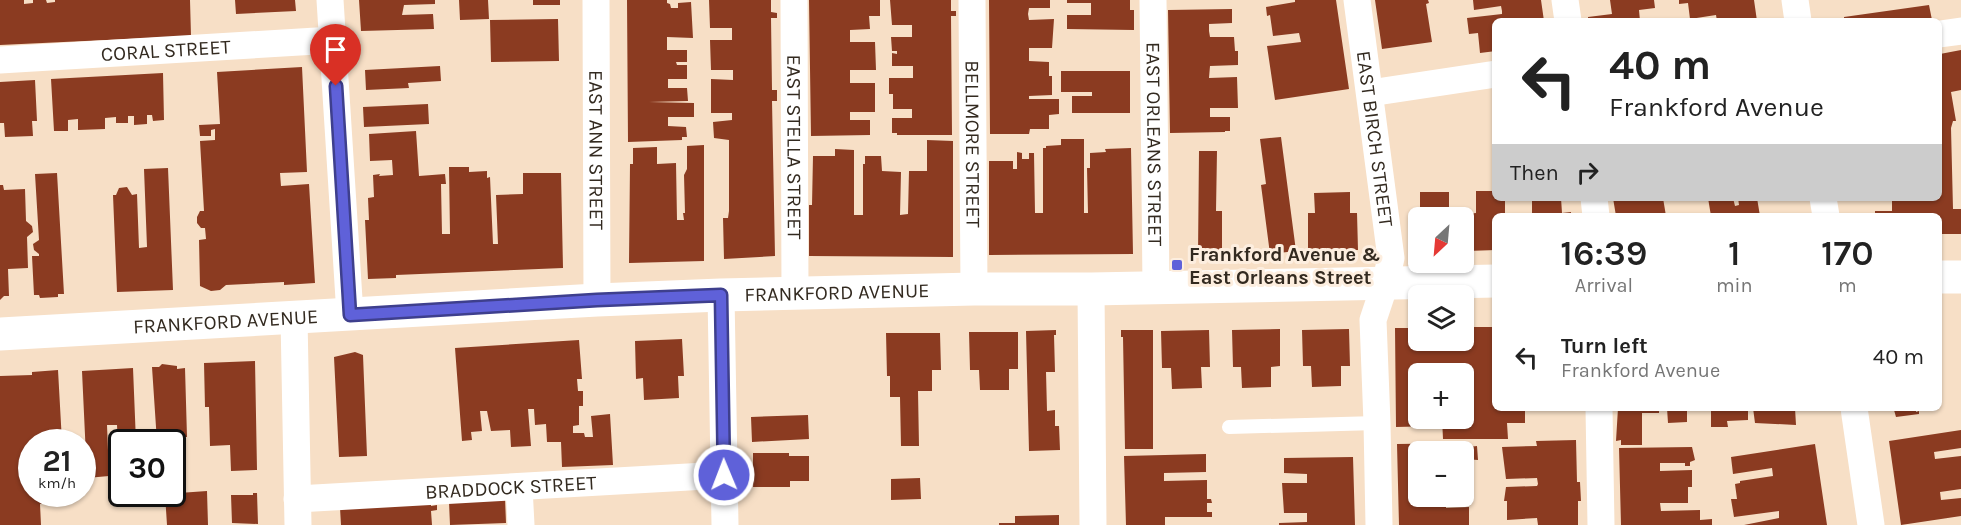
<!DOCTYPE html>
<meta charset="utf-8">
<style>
:root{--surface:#fff;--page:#f2f2f2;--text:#222;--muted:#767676}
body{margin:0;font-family:Karla,sans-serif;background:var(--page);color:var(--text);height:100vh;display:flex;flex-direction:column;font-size:22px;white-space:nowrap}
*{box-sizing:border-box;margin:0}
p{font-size:20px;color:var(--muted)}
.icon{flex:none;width:33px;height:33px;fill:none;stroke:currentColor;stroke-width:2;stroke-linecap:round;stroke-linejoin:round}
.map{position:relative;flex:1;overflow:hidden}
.details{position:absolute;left:1492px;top:213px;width:450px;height:198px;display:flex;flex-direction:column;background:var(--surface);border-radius:9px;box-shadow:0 2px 4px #0004}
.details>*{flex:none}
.banner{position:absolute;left:1492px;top:18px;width:450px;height:183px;border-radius:9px;box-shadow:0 2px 4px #0004;background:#fff;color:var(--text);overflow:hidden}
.needle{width:39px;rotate:206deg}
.tools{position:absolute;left:1408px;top:207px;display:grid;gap:12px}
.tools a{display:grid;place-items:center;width:66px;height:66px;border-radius:9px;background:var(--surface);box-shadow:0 2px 4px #0004;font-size:30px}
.speed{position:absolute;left:18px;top:429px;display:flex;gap:12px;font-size:30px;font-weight:700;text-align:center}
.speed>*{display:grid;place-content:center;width:78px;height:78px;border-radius:50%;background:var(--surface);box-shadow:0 2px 4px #0004;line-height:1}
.speed small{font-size:15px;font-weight:400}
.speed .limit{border:3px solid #111;border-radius:9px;background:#fff;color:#111}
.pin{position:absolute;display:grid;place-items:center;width:51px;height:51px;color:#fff;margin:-62px -26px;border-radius:50% 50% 50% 0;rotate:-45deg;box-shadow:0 0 6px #0007}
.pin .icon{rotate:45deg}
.me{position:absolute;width:66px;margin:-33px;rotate:359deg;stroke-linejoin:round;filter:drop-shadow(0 0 4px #0008)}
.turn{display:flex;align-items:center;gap:21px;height:126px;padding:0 18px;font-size:27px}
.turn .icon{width:78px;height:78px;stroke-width:2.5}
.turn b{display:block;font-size:42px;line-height:51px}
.then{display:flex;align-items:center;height:57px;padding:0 18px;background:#0003;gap:12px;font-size:22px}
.eta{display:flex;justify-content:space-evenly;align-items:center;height:102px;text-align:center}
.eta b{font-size:36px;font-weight:600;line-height:42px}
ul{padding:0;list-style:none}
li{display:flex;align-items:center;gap:18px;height:84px;padding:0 18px}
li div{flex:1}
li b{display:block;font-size:22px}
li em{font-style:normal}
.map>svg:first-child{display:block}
</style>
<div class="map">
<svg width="1961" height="525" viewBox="0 0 1961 525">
<rect width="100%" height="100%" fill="#f7dfc6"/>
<path fill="#8b3b21" d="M0,0H24V4L33,3V0H46L47,3L55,2V0H190L191,36L0,45Z
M235,0H295L296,11L236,14Z
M359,0H435V4L404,5L402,15L433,14L434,29L361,31Z
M459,0H488L489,19L460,20Z
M533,0H560V5H533Z
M627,0H667V3L670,4L671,8H678V3L691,2L693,38L667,37V50H687V62H676L677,65H687V79H668V88H687L688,101L649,102L694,103V117H668V126L686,127L687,137H682V140L628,142Z
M709,0H771V12L777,13V18H771L772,90H777V101H772L775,256L724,259L723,218H728L729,211V140L714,138L713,122L732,120V113H711V79L733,80V70H711L710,40H732V28H710Z
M809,0H880V16H869L870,29L850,30V42H875L876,70H850V83H875V112H850V120H870V135L811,136Z
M890,0H951V11H956V16H951L952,135H897V133H892V118H912V109H893V94H889V78H913V66H892V53L897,54V51H892L891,37H912V25H892Z
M989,0H1050V8H1029L1028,14L1029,20L1054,19L1052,48H1029V61L1049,62V76H1052V95L1029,96V99H1059V114L1049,115V129H1030L1029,134H990Z
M1067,0H1130V10H1134V30L1067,29V15H1091V3H1067Z
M1295,0H1336L1349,89L1275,100L1267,46L1301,42L1299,33L1273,36L1270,15L1267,16L1266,7L1295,2Z
M1375,0H1428L1429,3L1426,4L1432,42L1382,49Z
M1473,0H1541L1544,21H1496V51L1480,53L1478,33L1469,34L1467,18L1502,14V11L1501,6L1474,10Z
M1610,0H1654L1655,8L1639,10L1640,21H1588V17L1612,14Z
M1679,0H1754L1757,21H1717L1716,15L1690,19L1688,3L1679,4Z
M1929,5L1932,20L1926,21H1844V17Z
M1232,9V23L1209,24V31L1210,37H1234L1235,51H1238V65L1210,66L1209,78L1237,77L1238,108H1210V117H1230V131H1225V132L1170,133L1168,10Z
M558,19L559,61L491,62L490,20Z
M1961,50V90L1951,92L1956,121H1953L1951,128L1953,209H1961V234H1940V216H1875V211H1892V198H1940V54Z
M440,66L441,81L408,83L409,88L366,90L365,70Z
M302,67L307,172L280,173L281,186L309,184L315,283L284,285V282L226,285L220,290L211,291L200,286L199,240L206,239L205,228H201L197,223V217L200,211H204L200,141L215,140V129L211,130V136H200L199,125L220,124L217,72Z
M1061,71H1130V113H1072V96H1092V92H1061Z
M163,73L164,120L153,121L152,115H147V124L134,125V116H128V123H116V117L105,118V129L78,130V119L68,120V131H54L51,79Z
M35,80L37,121H32L33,136L5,137L4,123H0V82Z
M428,104L429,124L364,127L363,107Z
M416,131L419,176L445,174L446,184H441L442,234H450L449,167H469V172L487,171V178L490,177L493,244H498L496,195L523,194V173H561L563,268L396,275V278L368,279L365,220H369L368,198L374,197L373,175L380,174L379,176L393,175L392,160L370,161L369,134Z
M1281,137L1296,251L1270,254L1261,185L1266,184L1260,139Z
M1061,139H1084V213H1088L1087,168H1090V153L1106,152L1105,149L1131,148L1133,254L989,255V161H1013V169H1017V152L1022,153V159H1029V153H1034L1035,213H1043V148H1046V146L1061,145Z
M927,140L953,141V257L809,256V205H812L813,156H835V149L854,150V215H863V164H865V156H881L882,171L901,172L900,215L908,214L909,171H927Z
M704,145V261L629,263L630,164H633V148L657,147V164L676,163L677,220H684L683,213H685L684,175L687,169V146Z
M1199,151H1217L1216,211H1222V255H1198Z
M168,168L173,290L117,292L113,195H116L119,188L127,187L132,195L137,194L139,248L147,247L144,169Z
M57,173L64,294H58V297L40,298L39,295H34L32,256H39V254L34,250L33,244L39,240L35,174Z
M0,185H3L4,190L25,189L26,221L32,226L33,232L27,237L28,268L8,269L9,296H4L0,300Z
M1476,191H1496V198H1505V213H1514V216H1496V250L1467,251L1466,214L1476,213Z
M1350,192V213H1357L1358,250H1308V213H1315L1314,193Z
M1420,192H1449V214H1458V218H1419V250H1411V215L1420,214Z
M1532,198H1561L1562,213L1571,212V216H1523V213H1532Z
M1613,198H1663L1666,216H1616Z
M1708,198H1733L1735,206L1739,205L1738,198H1757L1760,216H1711Z
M1464,327H1496V408H1525V423H1507L1508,439H1443L1442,418H1464V374H1419V418H1437V426L1396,427L1395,328H1419V340H1464Z
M1280,329V366L1271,367V387L1242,388L1241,367H1233L1232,330Z
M1349,329L1350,366H1341V386L1312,387L1311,366H1303L1302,330Z
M1056,330V335H1054L1055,372H1046L1047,411L1055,410V426H1059L1060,450L1029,451L1026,331Z
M1121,330H1153V449H1125L1123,337H1121Z
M1209,330L1210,367H1201L1202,388L1172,389L1171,368H1162L1161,331Z
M969,332H1018V369H1009V390H980L979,370H970Z
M886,333H940L941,370H932V391H918L919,446H901L900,397H890V376H887Z
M682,339L684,376H678L679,398L644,400L643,378L636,379L635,341Z
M579,340L582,379H577L578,391H583V406H579V425L573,426V433H584L585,437H593L591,416L610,414L613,465L562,467L561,442H547L546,424L535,425L534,409H528L531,446L511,447L510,430L491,431L487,411H480L482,431L471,432L472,440L462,441L455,348Z
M355,352L363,355L367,456L339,457L334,357Z
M255,361L257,470L231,471L230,445L210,446L209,407H205L204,363Z
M162,364L177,366V369L185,368L187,437H177L178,459H176V463H172V442H157L152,367H159Z
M133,368L136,442H122V465H119L117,425H107L109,476L87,478L82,371Z
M58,370L62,442H32V494H46V498L43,504H40L41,525H0V376L32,375V372Z
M1618,408H1659V413H1642V445H1621V440L1616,441Z
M1667,408H1687V422L1668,423Z
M1711,408H1748V420L1727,421L1728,427H1711Z
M1753,408H1795L1796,425L1755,423Z
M1890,408H1916V412L1919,411V414L1896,417L1894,410L1891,411Z
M808,415L809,439L752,442L751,417Z
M1961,430V448L1934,452L1935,459L1961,456V489L1940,492L1941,500L1961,498V516L1901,525L1889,441Z
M1576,440L1577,482H1580L1581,501H1578V525H1538L1537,518L1507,520V501H1504L1506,487L1537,486L1538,484L1537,478L1506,479L1502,447L1537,446L1536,441Z
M1469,443V447L1477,446L1478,460L1464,459V452H1419V496H1464V469H1469V500H1446V508L1469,507V525H1399L1397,444Z
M1815,444L1827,525H1744L1779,518V511L1734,517L1731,499H1737L1735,484L1740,483V481L1773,476L1772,468L1733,474L1731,457Z
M1692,447L1695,460L1690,462V466H1685V463H1660V471L1692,470V487H1688V503H1660L1661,511L1700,510V520L1712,519V525H1621L1619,448Z
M753,453H789V456H809V481H790V487H753Z
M1206,454V472L1164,473V481L1207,480V499H1211L1212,503H1207V512H1212V517H1165V525H1126L1124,456Z
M1353,457L1355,525H1279V523L1307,522V513H1284L1282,483H1307V474L1284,473V458Z
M920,478L921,499L891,500V479Z
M207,491L208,525H167L165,494Z
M253,493H257L258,524L232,523L231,495H253Z
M505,498L506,523L450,525L449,502Z
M431,502V506L437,505V510L431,511L432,525H341L340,508Z
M1059,515V525H999V523H1015V516Z"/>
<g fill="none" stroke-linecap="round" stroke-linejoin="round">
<path stroke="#fff" stroke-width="14" d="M1229,427L1377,423"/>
<g stroke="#fff" stroke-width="27">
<path d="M330,0L350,315"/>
<path id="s1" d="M596,0L597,300"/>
<path id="s2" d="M794,0L795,293"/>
<path id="s3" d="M972,0L974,289"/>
<path id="s4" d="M1153,0L1156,287"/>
<path id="s5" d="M1357,0L1391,258L1385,284L1373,320L1377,423L1379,525"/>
<path d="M1565,0L1568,21"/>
<path d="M1795,0L1798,21"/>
<path d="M1940,34L1961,31"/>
<path id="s6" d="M0,60L333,40"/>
<path d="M1370,93L1496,74"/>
<path d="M1594,198L1596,216"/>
<path d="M1823,198L1826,216"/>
<path d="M1091,289L1093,525"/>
<path d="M721,295L725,525"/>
<path d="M294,318L298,525"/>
<path d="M1599,408L1601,525"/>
<path d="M1854,408L1871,525"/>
<path d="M519,487L521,525"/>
<path id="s7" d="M297,499L724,475"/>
</g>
<g stroke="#fff" stroke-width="33">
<path d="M1940,277H1961"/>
<path id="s8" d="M0,334L597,300L721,295L974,289H1091L1496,281"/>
</g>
</g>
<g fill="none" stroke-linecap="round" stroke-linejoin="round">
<g stroke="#3e3f8d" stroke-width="15">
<path id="route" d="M336,86L350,315L597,300L721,295L724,475"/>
</g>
<use href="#route" stroke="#5f61d9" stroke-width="10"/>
</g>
<rect fill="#5f61d9" stroke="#fdeedf" stroke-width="2" x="1171" y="259" width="12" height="12" rx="3"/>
<g text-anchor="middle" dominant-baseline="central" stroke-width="6" stroke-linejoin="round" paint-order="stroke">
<g font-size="20" fill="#332a20" stroke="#fdeedf">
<text stroke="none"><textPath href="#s6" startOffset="166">CORAL STREET</textPath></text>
<text stroke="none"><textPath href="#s5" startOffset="140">EAST BIRCH STREET</textPath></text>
<text stroke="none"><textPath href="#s4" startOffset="144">EAST ORLEANS STREET</textPath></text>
<text stroke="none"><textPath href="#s3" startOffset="144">BELLMORE STREET</textPath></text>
<text stroke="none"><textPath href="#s2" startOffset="147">EAST STELLA STREET</textPath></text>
<text stroke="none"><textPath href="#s1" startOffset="150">EAST ANN STREET</textPath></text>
<text stroke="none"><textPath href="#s8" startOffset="838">FRANKFORD AVENUE</textPath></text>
<text stroke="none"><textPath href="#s8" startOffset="226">FRANKFORD AVENUE</textPath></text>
<text stroke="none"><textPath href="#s7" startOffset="214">BRADDOCK STREET</textPath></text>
</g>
<g font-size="20" font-weight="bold" fill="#332a20" stroke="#fdeedf" text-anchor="start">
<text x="1189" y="254">Frankford Avenue &amp;<tspan x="1189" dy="23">East Orleans Street</tspan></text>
</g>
</g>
</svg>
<div class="tools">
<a><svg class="needle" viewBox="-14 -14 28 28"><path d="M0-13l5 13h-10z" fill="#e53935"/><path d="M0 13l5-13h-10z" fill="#767676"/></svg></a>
<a><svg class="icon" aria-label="layers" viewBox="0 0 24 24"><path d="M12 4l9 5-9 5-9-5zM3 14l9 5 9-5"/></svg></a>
<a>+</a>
<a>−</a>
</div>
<div class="speed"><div>21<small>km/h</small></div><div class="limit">30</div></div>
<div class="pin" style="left:336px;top:86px;background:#d93025"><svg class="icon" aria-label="arrive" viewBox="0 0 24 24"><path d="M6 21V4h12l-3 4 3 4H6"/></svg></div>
<svg class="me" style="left:724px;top:475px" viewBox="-20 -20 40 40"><circle r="17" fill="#5f61d9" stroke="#fff" stroke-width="3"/><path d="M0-11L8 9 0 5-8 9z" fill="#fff"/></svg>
<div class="banner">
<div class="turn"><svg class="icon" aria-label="left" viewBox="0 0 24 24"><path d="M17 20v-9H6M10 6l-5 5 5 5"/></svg><div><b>40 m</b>Frankford Avenue</div></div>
<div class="then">Then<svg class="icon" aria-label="right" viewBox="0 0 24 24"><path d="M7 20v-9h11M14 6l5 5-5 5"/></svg></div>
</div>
<section class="details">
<div class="eta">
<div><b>16:39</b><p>Arrival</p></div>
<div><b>1</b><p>min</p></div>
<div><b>170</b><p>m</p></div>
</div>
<ul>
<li><svg class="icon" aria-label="left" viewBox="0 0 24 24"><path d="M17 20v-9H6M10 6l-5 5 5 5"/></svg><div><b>Turn left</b><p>Frankford Avenue</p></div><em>40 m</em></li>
</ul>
</section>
</div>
